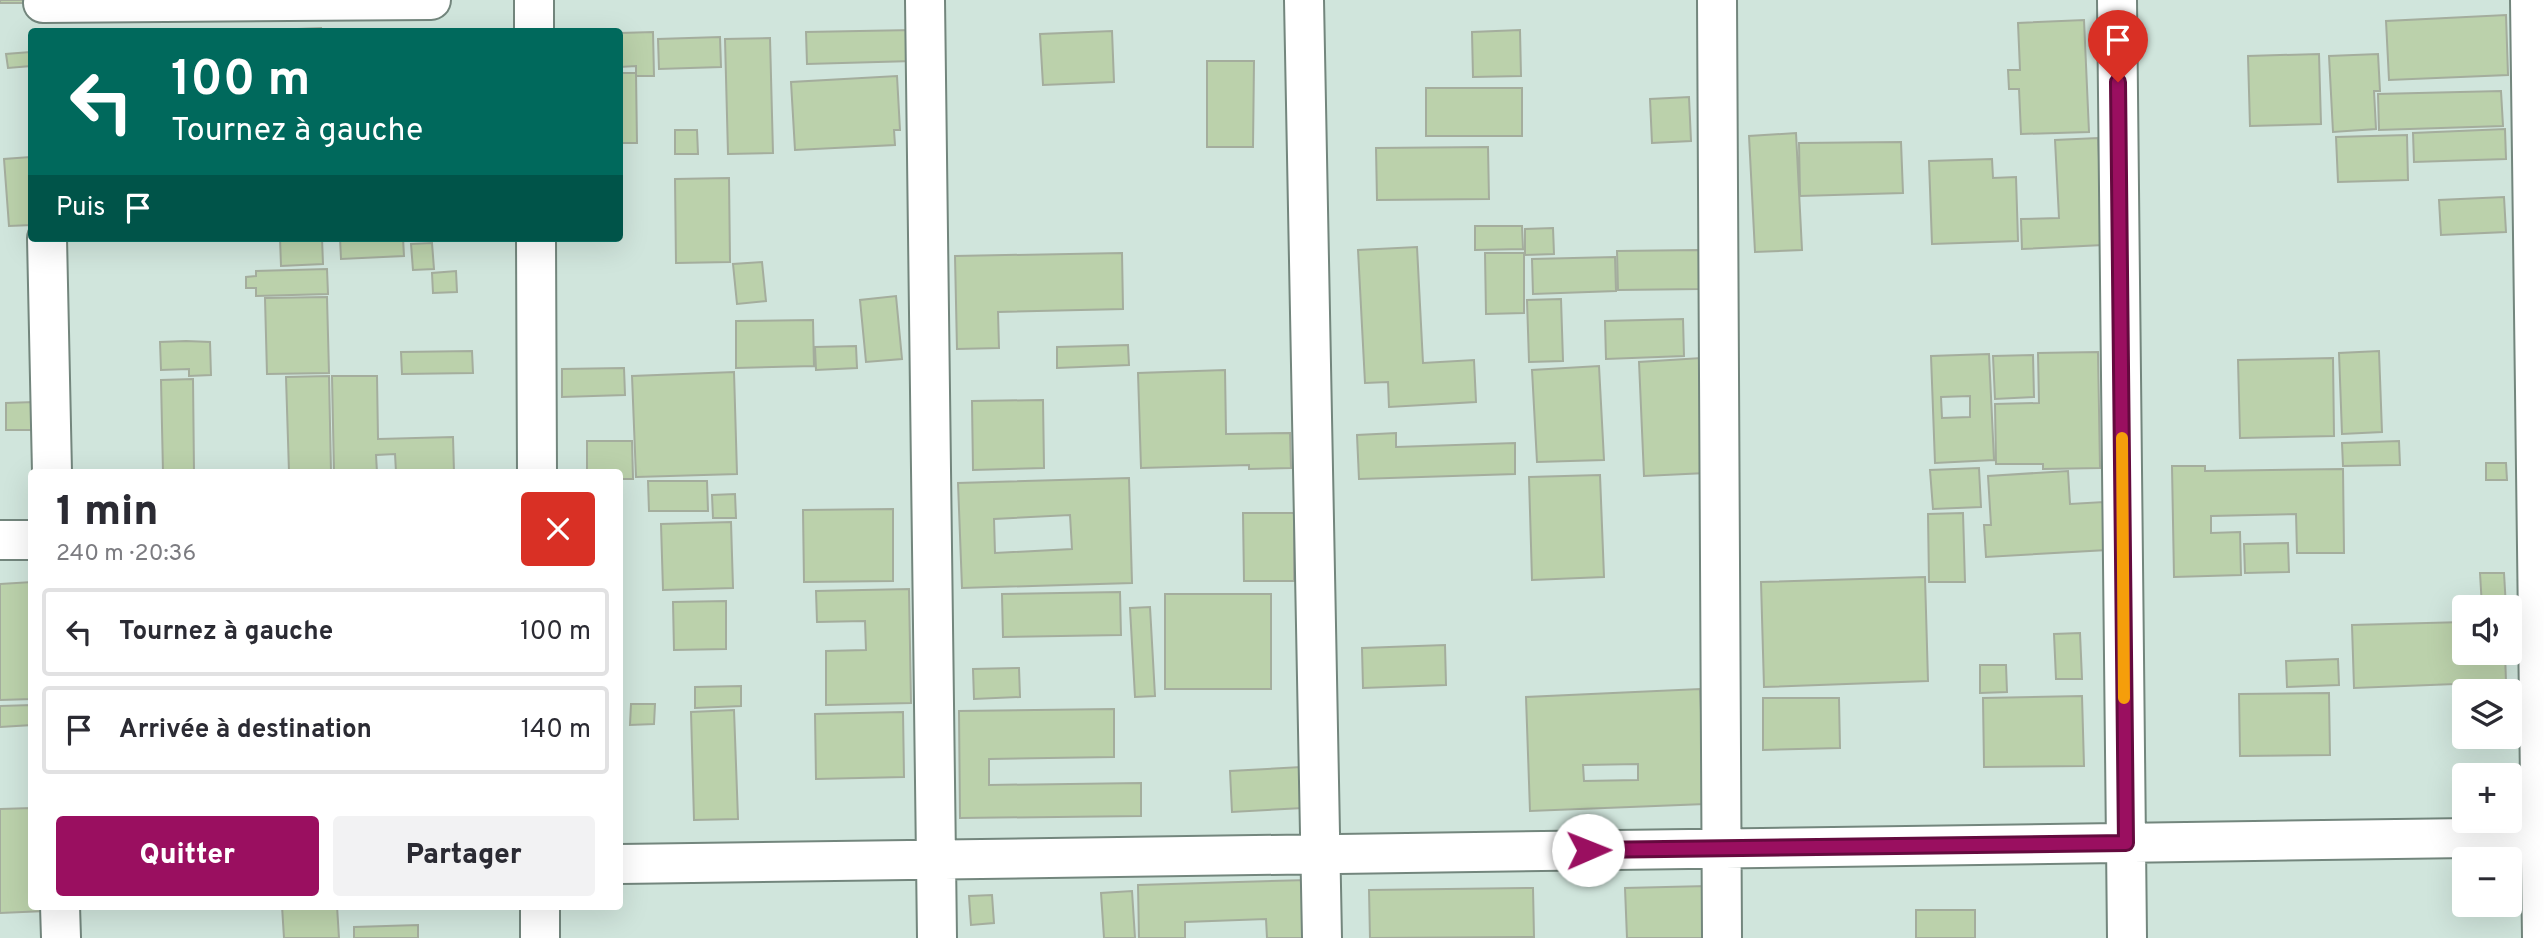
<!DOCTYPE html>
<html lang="fr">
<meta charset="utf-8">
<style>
:root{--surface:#fff;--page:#f2f2f3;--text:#2b2b33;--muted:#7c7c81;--line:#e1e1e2;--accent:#9a0f60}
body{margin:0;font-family:Overpass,sans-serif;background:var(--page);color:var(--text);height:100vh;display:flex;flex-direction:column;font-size:26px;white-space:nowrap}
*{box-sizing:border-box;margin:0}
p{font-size:23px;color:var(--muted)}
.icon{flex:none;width:38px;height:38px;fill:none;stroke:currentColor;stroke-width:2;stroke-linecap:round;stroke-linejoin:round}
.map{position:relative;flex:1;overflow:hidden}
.panel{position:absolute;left:28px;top:469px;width:595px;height:441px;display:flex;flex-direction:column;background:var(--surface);border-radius:7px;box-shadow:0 7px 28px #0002}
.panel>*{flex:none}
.banner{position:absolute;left:28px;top:28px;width:595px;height:214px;border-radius:7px;box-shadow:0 7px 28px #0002;background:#00695c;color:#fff;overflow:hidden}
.buttons{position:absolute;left:2452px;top:595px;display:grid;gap:14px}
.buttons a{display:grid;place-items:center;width:70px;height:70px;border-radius:7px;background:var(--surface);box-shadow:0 7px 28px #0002;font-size:35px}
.pin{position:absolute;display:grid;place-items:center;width:60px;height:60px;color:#fff;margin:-72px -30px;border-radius:50% 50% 50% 0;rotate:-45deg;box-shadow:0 0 7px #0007}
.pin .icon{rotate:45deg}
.me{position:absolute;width:77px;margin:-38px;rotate:89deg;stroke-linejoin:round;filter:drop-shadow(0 0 5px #0008)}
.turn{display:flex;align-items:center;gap:24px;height:147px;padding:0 28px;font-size:32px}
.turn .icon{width:91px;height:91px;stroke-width:2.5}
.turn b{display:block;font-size:49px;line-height:60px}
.then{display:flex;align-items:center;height:66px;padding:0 28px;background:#0003;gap:14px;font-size:26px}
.round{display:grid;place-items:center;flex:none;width:74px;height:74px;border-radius:7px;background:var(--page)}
.headline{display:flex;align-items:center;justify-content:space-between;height:119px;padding:0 28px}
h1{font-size:42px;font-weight:800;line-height:52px}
.cta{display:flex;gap:14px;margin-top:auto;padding:14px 28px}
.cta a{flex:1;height:80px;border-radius:7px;background:var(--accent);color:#fff;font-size:28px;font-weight:800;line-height:80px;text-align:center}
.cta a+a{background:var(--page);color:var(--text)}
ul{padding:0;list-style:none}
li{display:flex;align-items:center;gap:21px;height:88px;margin:0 14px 10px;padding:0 14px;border:4px solid var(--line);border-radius:7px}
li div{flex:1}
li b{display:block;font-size:26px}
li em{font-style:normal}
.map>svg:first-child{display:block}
</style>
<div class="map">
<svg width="2544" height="938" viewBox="0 0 2544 938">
<rect width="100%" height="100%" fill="#d0e5dc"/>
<path fill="#bbd1ab" stroke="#a4ad9d" stroke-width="2" fill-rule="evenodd" d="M0,0H31V3H0Z
M2506,15L2508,75L2389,80L2386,21Z
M2084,20L2089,132L2021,134L2019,89H2009L2008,70H2020L2018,23Z
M321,28V32H223Z
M913,30V61L807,64L806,32Z
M1520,30L1521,76L1473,77L1472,32Z
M1112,31L1114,82L1043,85L1040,34Z
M653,32L654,76H636V66L620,67V33Z
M720,37L721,67L659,69L658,39Z
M770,38L773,153L728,154L725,39Z
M30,52L31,66L8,68L6,54Z
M2319,54L2321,124L2250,126L2248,56Z
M2378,54L2380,91H2374L2376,129L2333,132L2329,56Z
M1207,61H1254L1253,147H1207Z
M620,73H636L637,143H620Z
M897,76L900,130H894L895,145L795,150L791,82Z
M1426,88H1522V136H1426Z
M2501,91L2503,126L2379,130L2378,94Z
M1689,97L1691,141L1652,143L1650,99Z
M2505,129L2506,159L2414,162L2413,133Z
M675,130H697L698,154H675Z
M1796,133L1802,250L1755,252L1749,136Z
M2407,135L2408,180L2338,182L2336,137Z
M2098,138L2103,245L2022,249L2021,219L2059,218L2055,140Z
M1901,142L1903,193L1800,196L1799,143Z
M1488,147L1489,199L1377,200L1376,148Z
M30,157L32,225L9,226L4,159Z
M1992,159L1993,178L2016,177L2018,241L1932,244L1929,161Z
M729,178L730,262L676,263L675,179Z
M2504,197L2506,232L2441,235L2439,200Z
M1475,226H1522L1523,249L1475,250Z
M1553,228L1554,254L1525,255V229Z
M280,238H322L323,264L281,266Z
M340,238H403L404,256L341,259Z
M432,243L434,269L413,270L411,244Z
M1417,247L1423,363L1474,360L1476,402L1389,407L1388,382L1365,383L1358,250Z
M1699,250L1700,289L1618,290L1617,251Z
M1122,253L1123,309L998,312L999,348L957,349L955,256Z
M1485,253H1524V313L1486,314Z
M1615,257L1616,291L1533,294L1532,259Z
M762,262L766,301L737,304L733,264Z
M327,269L328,294L256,296V288H246V277L256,276V271Z
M456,271L457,292L433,293L432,273Z
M896,296L902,359L866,362L860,300Z
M327,297L329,373L267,374L265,298Z
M1561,299L1563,361L1529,362L1527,300Z
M1683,319L1684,356L1606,359L1605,321Z
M813,320L814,366L736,368V321Z
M186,341L210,342L211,375L189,376V369L161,370L160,342Z
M1128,345L1129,365L1057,368V347Z
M856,346L857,368L816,370L815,347Z
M472,351L473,373L402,374L401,352Z
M2379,351L2382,432L2342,434L2339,353Z
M2098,352L2100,468L2043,469V464H1996L1995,404L2039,403L2038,353Z
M1989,354L1994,460L1935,463L1931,356ZM1970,396V417L1942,418L1941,397Z
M2033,355L2034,397L1995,399L1993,356Z
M1701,358L1706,473L1644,476L1639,362Z
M2333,358L2334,436L2240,438L2238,360Z
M1599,366L1604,460L1537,462L1532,370Z
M624,368L625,395L562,397V369Z
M1225,370L1226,434L1290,433L1291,468L1249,469V465L1141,468L1138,373Z
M734,372L737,474L636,477L632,376Z
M329,376L331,472H289L286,377Z
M332,376H377L378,439L453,437L454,472H396L395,454L376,455L377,472H334Z
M193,379L194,472H163L161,380Z
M1043,400L1044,468L973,470L972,401Z
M34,402V430H6V403Z
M1396,433V447L1515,443V474L1359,479L1357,435Z
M587,441H632L633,479H620V472H587Z
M2399,441L2400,465L2343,466L2342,443Z
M2486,463H2506L2507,480H2486Z
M2172,466H2205V471L2343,469L2344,553H2297L2296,514L2211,516V533L2240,532L2241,575L2174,577Z
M1979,468L1981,507L1933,509L1930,470Z
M2068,471L2070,504L2104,502L2107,550L1986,557L1984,525H1991L1988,476Z
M1600,475L1604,577L1532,580L1529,477Z
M1129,478L1132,583L962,588L958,483ZM1070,515L1072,549L995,553L994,519Z
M648,481H707L708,511H649Z
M735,494L736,518H713L712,495Z
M893,509V581L804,582L803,510Z
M1243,513H1294V581H1244Z
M1963,513L1965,582H1929L1928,514Z
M731,522L733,588L663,590L661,524Z
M2288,543L2289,572L2245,573L2244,544Z
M2480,573H2504L2506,607H2482Z
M1925,577L1928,681L1764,687L1761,582Z
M32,582V699L0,700V584Z
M909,589L911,703L826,705V651L866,650L865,621L817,622L816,591Z
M1120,592L1121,635L1003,637L1002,594Z
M1165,594H1271V689H1165Z
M726,601V649L674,650L673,602Z
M1150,607L1155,696L1135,697L1130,608Z
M2464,622V653H2505L2506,682L2354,688L2352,625Z
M2080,633L2082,679H2056L2054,634Z
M1445,645L1446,685L1363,688L1362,648Z
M2338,659L2339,685L2287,687L2286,661Z
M1980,665H2006L2007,692L1980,693Z
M1019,668L1020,697L974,699L973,669Z
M741,686V706L695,708V687Z
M1700,689L1705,804L1530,811L1526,697ZM1638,764V780L1584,781L1583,765Z
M2329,693L2330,755L2240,756L2239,694Z
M2082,696L2084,766L1984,767L1983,698Z
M1763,698H1839L1840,748L1763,750Z
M631,704H655L654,724L630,725Z
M32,705V725L0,727V706Z
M1114,709V757L989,759V785L1141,783V816L960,818L959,711Z
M734,710L738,819L694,820L691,712Z
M903,712L904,777L816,779L815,714Z
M1301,767L1303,808L1232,812L1230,771Z
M32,808V906H44L45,911L0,913V809Z
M1308,880L1309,938H1267L1266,919L1185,922V938H1139L1138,885Z
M1707,886L1708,938H1627L1625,888Z
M1533,888L1534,937L1370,938L1369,890Z
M1132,891L1135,938H1104L1101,893Z
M992,895L994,923L971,925L969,896Z
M282,906H337L339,938H284Z
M1916,910H1975V938H1916Z
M418,925V938H354V927Z"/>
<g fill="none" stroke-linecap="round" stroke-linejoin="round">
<g stroke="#73867d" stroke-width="42">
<path id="street" d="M534,0V32
M925,0L937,938
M1304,0L1322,938
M1717,0L1722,938
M2117,0L2127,938
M2530,0L2542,938
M43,3L431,0
M47,238L52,472
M536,238L537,472
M0,540H32
M620,864L2544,837
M60,906L61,938
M540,906V938"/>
</g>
<use href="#street" stroke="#fff" stroke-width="38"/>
</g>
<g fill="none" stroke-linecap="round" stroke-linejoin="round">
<g stroke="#640a3e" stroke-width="18">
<path id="route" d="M1588,850L2126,843L2118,82"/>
</g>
<use href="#route" stroke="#9a0f60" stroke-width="12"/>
<path stroke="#f59e0b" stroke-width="12" d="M2122,438L2124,698"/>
</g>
</svg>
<div class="buttons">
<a><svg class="icon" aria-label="sound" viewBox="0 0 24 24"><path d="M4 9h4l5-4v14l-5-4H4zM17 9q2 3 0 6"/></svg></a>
<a><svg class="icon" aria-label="layers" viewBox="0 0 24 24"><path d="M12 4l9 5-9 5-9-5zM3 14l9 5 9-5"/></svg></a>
<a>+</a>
<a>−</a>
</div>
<div class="pin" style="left:2118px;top:82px;background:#d93025"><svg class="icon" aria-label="arrive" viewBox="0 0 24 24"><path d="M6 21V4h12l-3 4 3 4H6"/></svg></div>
<svg class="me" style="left:1588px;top:850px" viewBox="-20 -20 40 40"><circle r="19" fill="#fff"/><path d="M0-13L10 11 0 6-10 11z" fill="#9a0f60"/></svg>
<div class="banner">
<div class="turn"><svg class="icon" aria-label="left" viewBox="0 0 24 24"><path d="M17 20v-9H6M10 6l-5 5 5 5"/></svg><div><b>100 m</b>Tournez à gauche</div></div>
<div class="then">Puis<svg class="icon" aria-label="arrive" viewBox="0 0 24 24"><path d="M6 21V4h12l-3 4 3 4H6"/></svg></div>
</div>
<section class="panel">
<div class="headline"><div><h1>1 min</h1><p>240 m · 20:36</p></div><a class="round" style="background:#d93025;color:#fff"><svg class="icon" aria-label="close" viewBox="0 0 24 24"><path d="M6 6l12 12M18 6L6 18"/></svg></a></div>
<ul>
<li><svg class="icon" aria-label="left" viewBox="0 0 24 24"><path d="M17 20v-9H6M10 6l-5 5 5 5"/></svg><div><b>Tournez à gauche</b></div><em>100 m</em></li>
<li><svg class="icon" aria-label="arrive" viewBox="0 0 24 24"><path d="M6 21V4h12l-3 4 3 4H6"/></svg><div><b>Arrivée à destination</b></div><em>140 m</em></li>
</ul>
<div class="cta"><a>Quitter</a><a>Partager</a></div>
</section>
</div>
